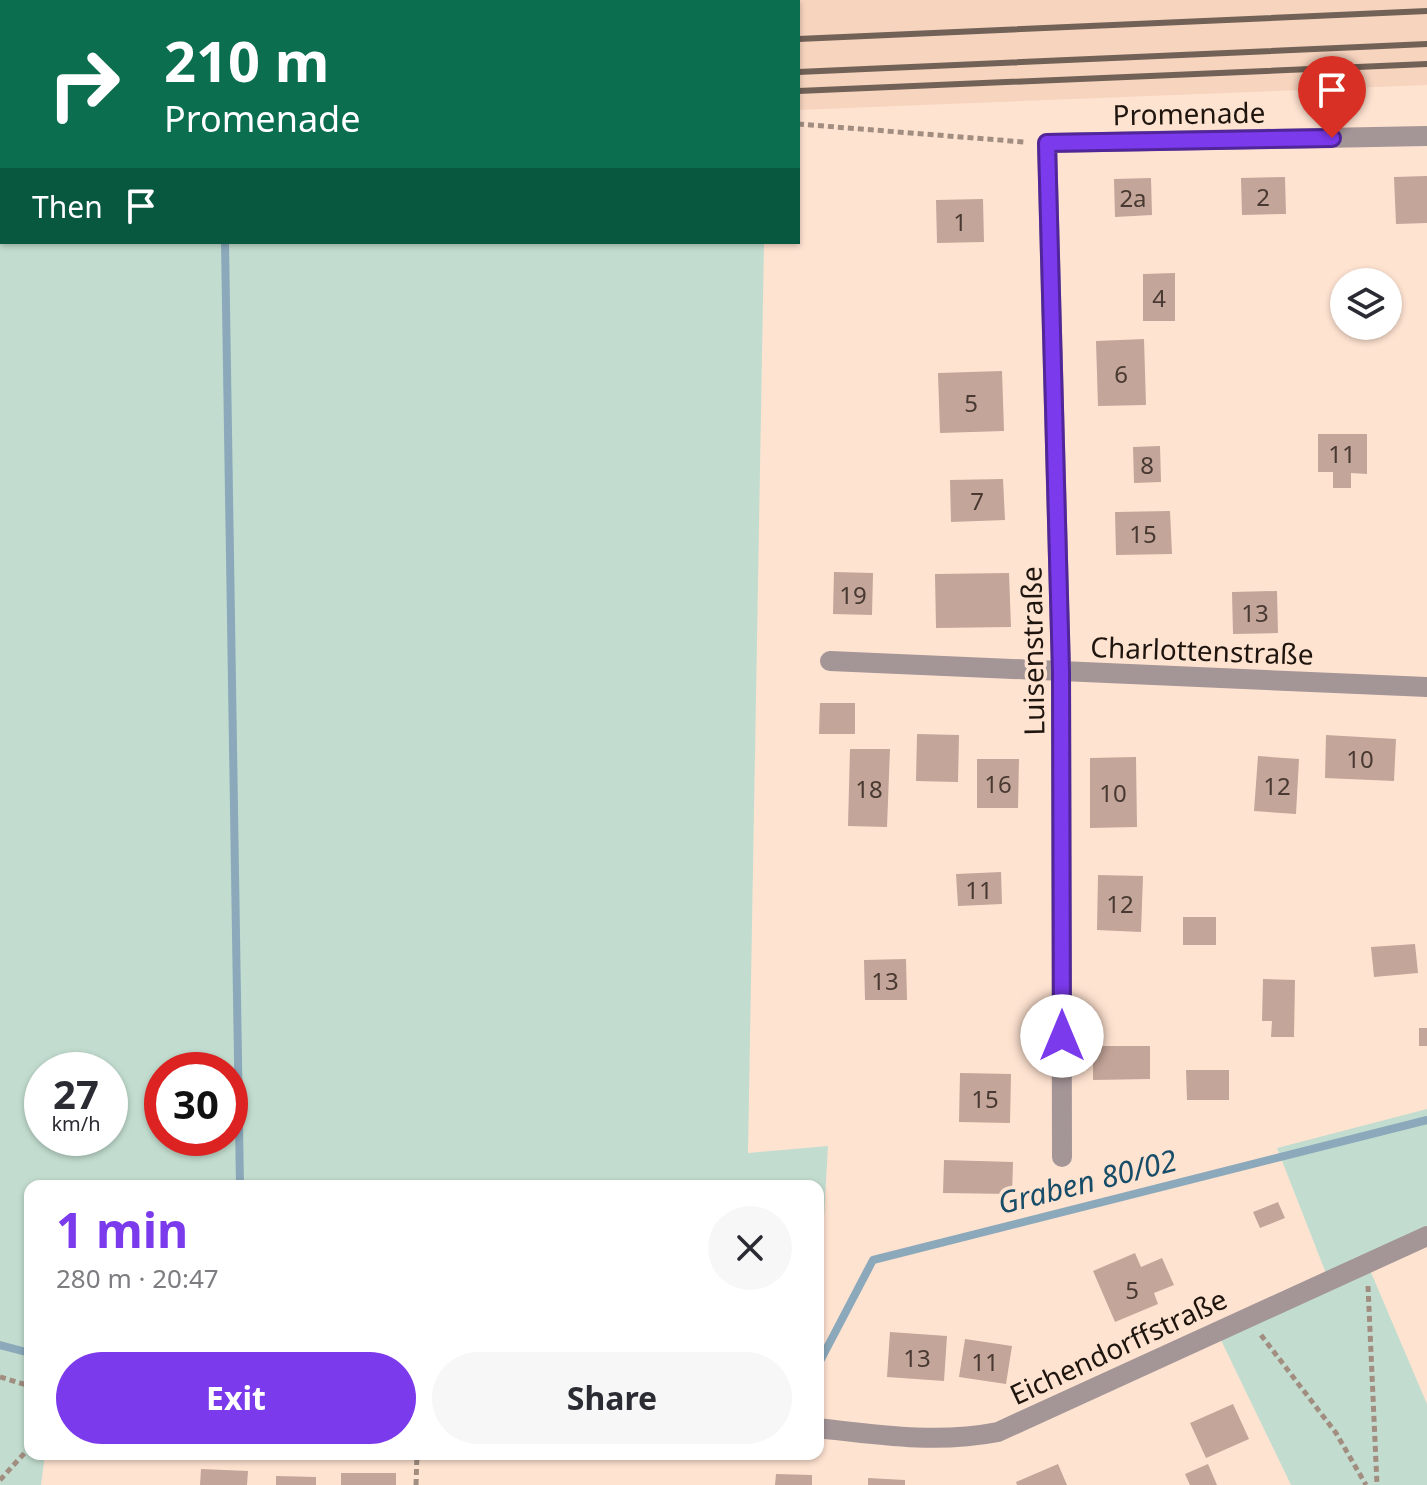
<!DOCTYPE html>
<meta charset="utf-8">
<style>
:root{--surface:#fff;--page:#f7f7f7;--text:#2b2b33;--muted:#7c7c81;--accent:#7c3aed}
body{margin:0;font-family:"Noto Sans",sans-serif;background:var(--page);color:var(--text);height:100vh;display:flex;flex-direction:column;font-size:30px;white-space:nowrap}
*{box-sizing:border-box;margin:0}
p{font-size:26px;color:var(--muted)}
.icon{flex:none;width:44px;height:44px;fill:none;stroke:currentColor;stroke-width:2;stroke-linecap:round;stroke-linejoin:round}
.map{position:relative;flex:1;overflow:hidden}
.sheet{position:absolute;left:24px;top:1180px;width:800px;height:280px;display:flex;flex-direction:column;background:var(--surface);border-radius:16px;box-shadow:0 2px 6px #0004}
.sheet>*{flex:none}
.top-card{position:absolute;left:0px;top:0px;width:800px;height:244px;box-shadow:0 2px 6px #0004;background:#0b6e4f;color:#fff;overflow:hidden}
.fabs{position:absolute;left:1330px;top:268px;display:grid;gap:16px}
.fabs a{display:grid;place-items:center;width:72px;height:72px;border-radius:50%;background:var(--surface);box-shadow:0 2px 6px #0004;font-size:40px}
.speed{position:absolute;left:24px;top:1052px;display:flex;gap:16px;font-size:40px;font-weight:700;text-align:center}
.speed>*{display:grid;place-content:center;width:104px;height:104px;border-radius:50%;background:var(--surface);box-shadow:0 2px 6px #0004;line-height:1}
.speed small{font-size:20px;font-weight:400}
.speed .limit{border:12px solid #d22;background:#fff;color:#111}
.pin{position:absolute;display:grid;place-items:center;width:68px;height:68px;color:#fff;margin:-82px -34px;border-radius:50% 50% 50% 0;rotate:-45deg;box-shadow:0 0 8px #0007}
.pin .icon{rotate:45deg}
.me{position:absolute;width:88px;margin:-44px;rotate:0deg;stroke-linejoin:round;filter:drop-shadow(0 0 6px #0008)}
.turn{display:flex;align-items:center;gap:28px;height:168px;padding:0 32px;font-size:36px}
.turn .icon{width:104px;height:104px;stroke-width:2.5}
.turn b{display:block;font-size:56px;line-height:68px}
.then{display:flex;align-items:center;height:76px;padding:0 32px;background:#0003;gap:16px;font-size:30px}
.round{display:grid;place-items:center;flex:none;width:84px;height:84px;border-radius:42px;background:var(--page)}
.summary{display:flex;align-items:center;justify-content:space-between;height:136px;padding:0 32px}
h1{font-size:48px;font-weight:700;line-height:60px;color:var(--accent)}
.button{display:flex;gap:16px;margin-top:auto;padding:16px 32px}
.button a{flex:1;height:92px;border-radius:48px;background:var(--accent);color:#fff;font-size:32px;font-weight:700;line-height:92px;text-align:center}
.button a+a{background:var(--page);color:var(--text)}
.map>svg:first-child{display:block}
</style>
<div class="map">
<svg width="1427" height="1485" viewBox="0 0 1427 1485">
<rect width="100%" height="100%" fill="#ffe3d1"/>
<path fill="#f7d4be" d="M99,0H1427V85L798,110V2H53Z"/>
<path fill="#c2ddcf" fill-rule="evenodd" d="M0,149L2,242H764L748,1153L828,1146L818,1326V1186H30V1454H45L41,1485H0ZM42,1070H110V1138H42ZM230,1070V1138H162V1070Z
M1427,1109V1236L1367,1263L1427,1404V1485H1291L1217,1332L1329,1281L1277,1148Z"/>
<g fill="none" stroke-linecap="round" stroke-linejoin="round">
<path stroke="#8ba9ba" stroke-width="8" d="M225,242L240,1186
M0,1345L30,1353
M818,1365L873,1260L1427,1120"/>
</g>
<path fill="#c4a599" d="M1427,176V223L1396,224L1394,177Z
M1285,177L1286,214L1242,215L1241,178Z
M1151,178L1152,215L1115,217L1114,179Z
M983,199L984,242L937,243L936,200Z
M1175,273V321H1143V274Z
M1144,339L1146,405L1098,406L1096,341Z
M1002,371L1004,431L940,433L938,373Z
M1318,434H1367V474L1351,473V488H1333V472H1318Z
M1160,446L1161,482L1134,483L1133,447Z
M1003,479L1005,520L951,522L950,480Z
M1170,511L1172,554L1116,555L1115,512Z
M834,572L873,573L872,615L833,614Z
M1009,573L1011,627L936,628L935,574Z
M1277,591L1278,633L1233,634L1232,592Z
M820,703H855V734H819Z
M917,734L959,735L958,782L916,781Z
M1326,735L1396,739L1394,781L1325,778Z
M850,749H890L887,827L848,826Z
M1258,756L1299,759L1296,814L1254,811Z
M1136,757L1137,827L1090,828V758Z
M977,759H1019L1018,808H977Z
M1001,872L1002,904L958,906L956,874Z
M1098,875L1143,876L1141,932L1097,930Z
M1183,917H1216V945H1183Z
M1415,944L1418,973L1374,977L1371,947Z
M906,959L907,1000H865L864,960Z
M1263,979L1295,980L1294,1037H1271L1272,1021H1262Z
M1419,1028H1427V1046H1419Z
M1093,1046H1150V1079L1093,1080Z
M1186,1070H1229V1100H1187Z
M960,1073L1011,1074L1010,1123L959,1122Z
M944,1160L1013,1162L1012,1194L943,1193Z
M1278,1202L1285,1218L1260,1228L1253,1212Z
M1135,1253L1141,1267L1162,1258L1174,1285L1154,1293L1158,1304L1115,1322L1093,1271Z
M890,1332L947,1336L944,1381L887,1377Z
M965,1339L1012,1346L1006,1384L959,1377Z
M1233,1404L1249,1439L1206,1458L1190,1423Z
M1058,1464L1067,1485H1017L1016,1482Z
M1208,1464L1217,1485H1190L1185,1474Z
M201,1469L248,1471L247,1485H200Z
M341,1473H396V1485H341Z
M776,1474L812,1475V1485H775Z
M276,1476L316,1477V1485H276Z
M868,1478L905,1480V1485H868Z"/>
<g fill="none" stroke-linecap="round" stroke-linejoin="round">
<path stroke="#a28e81" stroke-width="5" stroke-dasharray="6 4" stroke-linecap="butt" d="M798,124L1024,142
M0,199H2
M1368,1286L1377,1485
M1261,1335L1336,1433L1366,1485
M0,1377L30,1386
M0,1480L30,1447
M416,1485L417,1454"/>
<path stroke="#a49597" stroke-width="20" d="M830,661L1427,687
M1062,1157L1061,672L1047,143L1427,136
M818,1428C879,1435 937,1444 998,1432L1427,1236"/>
<path stroke="#726157" stroke-width="6" d="M490,2L536,0
M0,23H2
M798,39L1427,11
M798,72L1427,44
M0,73H2
M798,91L1427,64
M0,107H2
M0,126H2"/>
</g>
<g fill="none" stroke-linecap="round" stroke-linejoin="round">
<g stroke="#51269a" stroke-width="20">
<path id="route" d="M1062,1036L1061,672L1047,143L1332,138"/>
</g>
<use href="#route" stroke="#7c3aed" stroke-width="14"/>
</g>
<g text-anchor="middle" dominant-baseline="central" stroke-width="7" stroke-linejoin="round" paint-order="stroke">
<g font-size="24" fill="#483932">
<text x="1263" y="196">2</text>
<text x="1133" y="197">2a</text>
<text x="960" y="221">1</text>
<text x="1159" y="297">4</text>
<text x="1121" y="373">6</text>
<text x="971" y="402">5</text>
<text x="1342" y="453">11</text>
<text x="1147" y="464">8</text>
<text x="977" y="500">7</text>
<text x="1143" y="533">15</text>
<text x="853" y="594">19</text>
<text x="1255" y="612">13</text>
<text x="1360" y="758">10</text>
<text x="998" y="783">16</text>
<text x="1277" y="785">12</text>
<text x="869" y="788">18</text>
<text x="1113" y="792">10</text>
<text x="979" y="889">11</text>
<text x="1120" y="903">12</text>
<text x="885" y="980">13</text>
<text x="985" y="1098">15</text>
<text x="1132" y="1289">5</text>
<text x="917" y="1357">13</text>
<text x="985" y="1361">11</text>
</g>
<g font-size="28" fill="#1f150f" stroke="#ffe3d1">
<text transform="translate(1189 113) rotate(-1)">Promenade</text>
<text transform="translate(1202 650) rotate(2)">Charlottenstraße</text>
<text transform="translate(1032 651) rotate(-91)">Luisenstraße</text>
<text transform="translate(1118 1346) rotate(-25)">Eichendorffstraße</text>
</g>
<g font-size="30" font-style="italic" fill="#174d68" stroke="#ffe3d1">
<text transform="translate(1087 1181) rotate(-14)">Graben 80/02</text>
</g>
</g>
</svg>
<div class="fabs">
<a><svg class="icon" aria-label="layers" viewBox="0 0 24 24"><path d="M12 4l9 5-9 5-9-5zM3 14l9 5 9-5"/></svg></a>
</div>
<div class="speed"><div>27<small>km/h</small></div><div class="limit">30</div></div>
<div class="pin" style="left:1332px;top:138px;background:#d93025"><svg class="icon" aria-label="arrive" viewBox="0 0 24 24"><path d="M6 21V4h12l-3 4 3 4H6"/></svg></div>
<svg class="me" style="left:1062px;top:1036px" viewBox="-20 -20 40 40"><circle r="19" fill="#fff"/><path d="M0-13L10 11 0 6-10 11z" fill="#7c3aed"/></svg>
<div class="top-card">
<div class="turn"><svg class="icon" aria-label="right" viewBox="0 0 24 24"><path d="M7 20v-9h11M14 6l5 5-5 5"/></svg><div><b>210 m</b>Promenade</div></div>
<div class="then">Then<svg class="icon" aria-label="arrive" viewBox="0 0 24 24"><path d="M6 21V4h12l-3 4 3 4H6"/></svg></div>
</div>
<section class="sheet">
<div class="summary"><div><h1>1 min</h1><p>280 m · 20:47</p></div><a class="round"><svg class="icon" aria-label="close" viewBox="0 0 24 24"><path d="M6 6l12 12M18 6L6 18"/></svg></a></div>
<div class="button"><a>Exit</a><a>Share</a></div>
</section>
</div>
